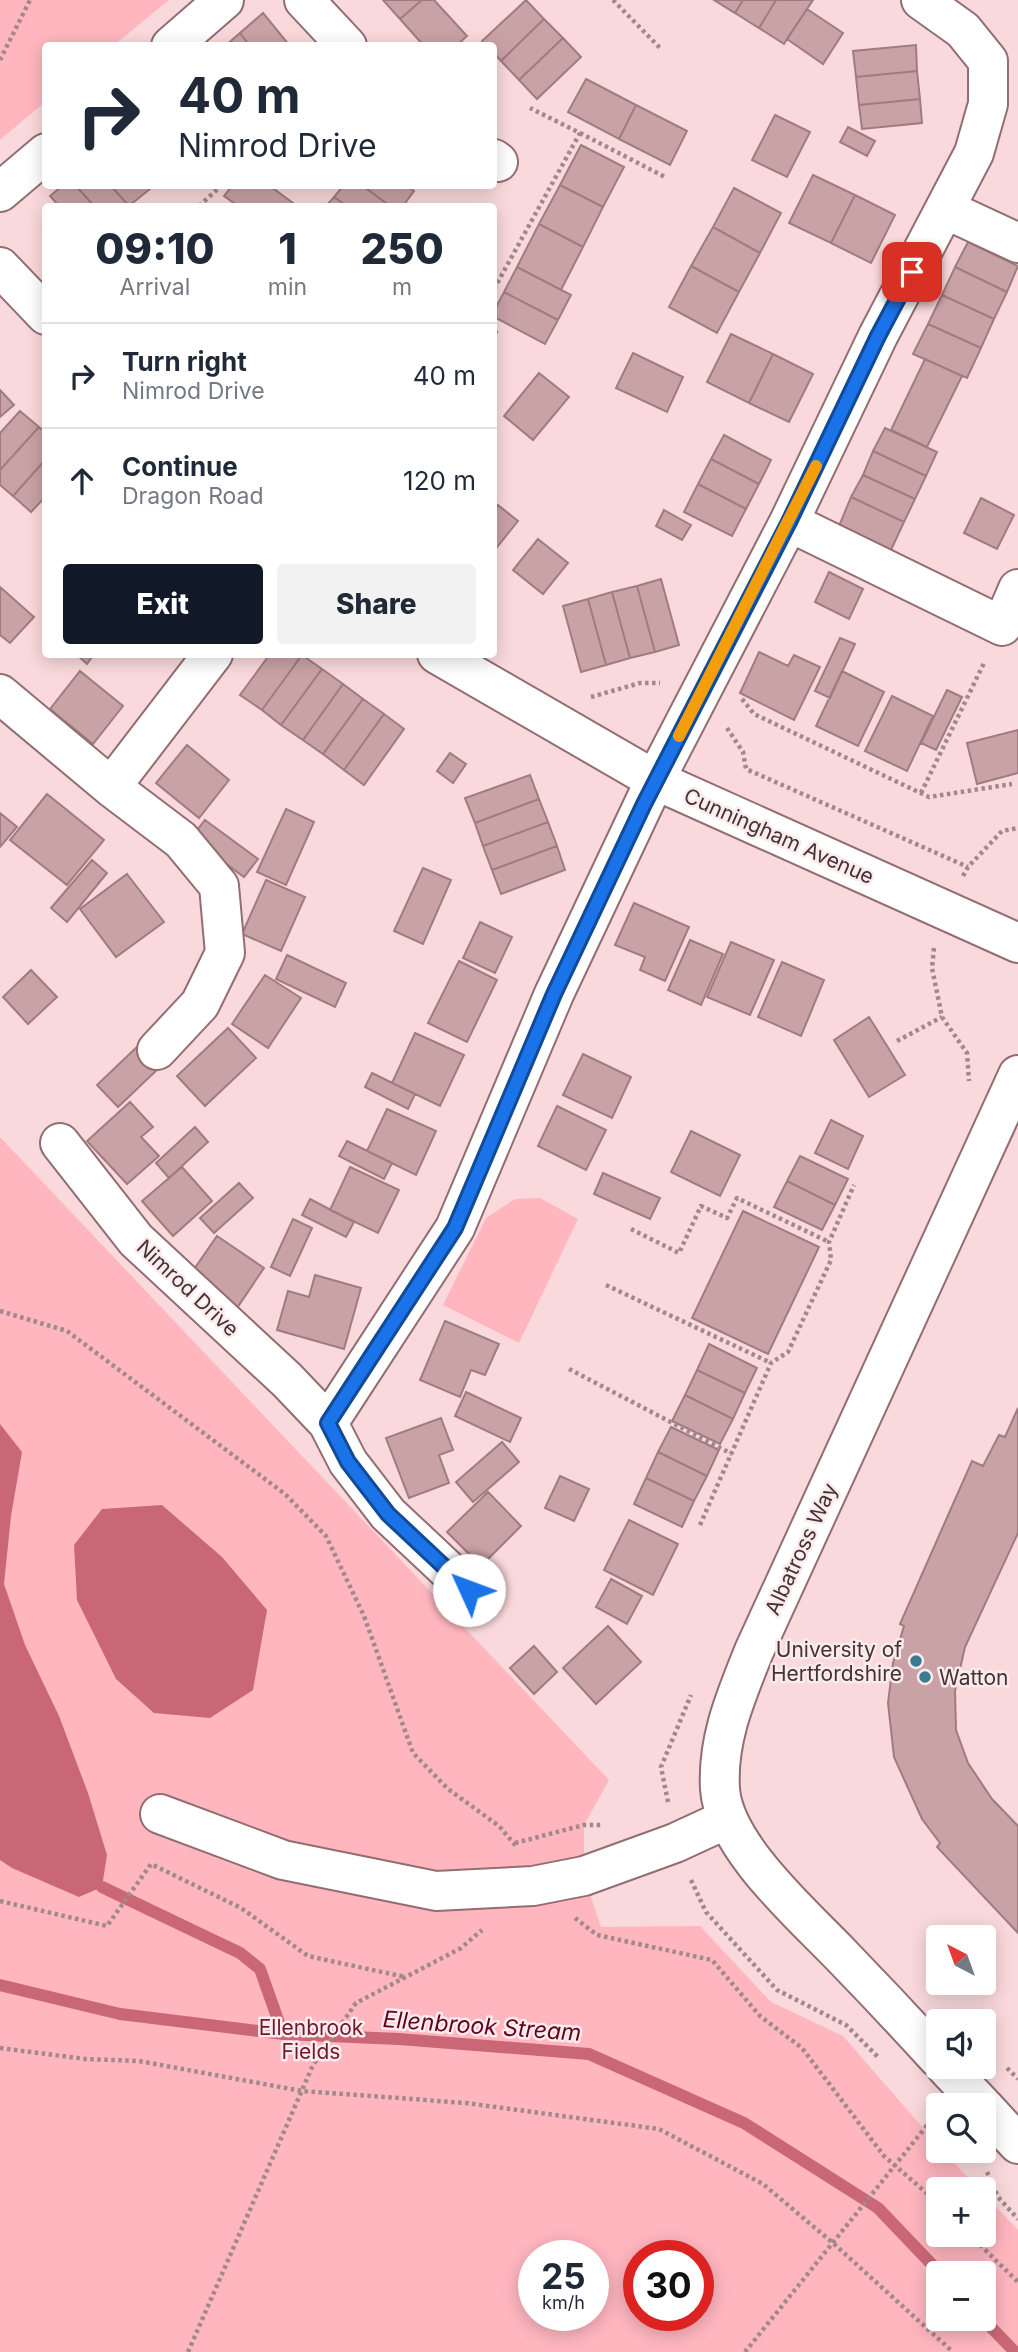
<!DOCTYPE html>
<meta charset="utf-8">
<style>
:root{--surface:#fff;--page:#f2f2f3;--text:#1f2937;--muted:#747a83;--line:#e0e1e3;--accent:#111827}
body{margin:0;font-family:Inter,sans-serif;background:var(--page);color:var(--text);height:100vh;display:flex;flex-direction:column;font-size:26px;white-space:nowrap}
*{box-sizing:border-box;margin:0}
p{font-size:23px;color:var(--muted)}
.icon{flex:none;width:38px;height:38px;fill:none;stroke:currentColor;stroke-width:2;stroke-linecap:round;stroke-linejoin:round}
.map{position:relative;flex:1;overflow:hidden}
.sheet{position:absolute;left:42px;top:203px;width:455px;height:455px;display:flex;flex-direction:column;background:var(--surface);border-radius:7px;box-shadow:0 4px 18px #0003}
.sheet>*{flex:none}
.guide{position:absolute;left:42px;top:42px;width:455px;height:147px;border-radius:7px;box-shadow:0 4px 18px #0003;background:#fff;color:var(--text);overflow:hidden}
.needle{width:46px;rotate:319deg}
.controls{position:absolute;left:926px;top:1925px;display:grid;gap:14px}
.controls a{display:grid;place-items:center;width:70px;height:70px;border-radius:7px;background:var(--surface);box-shadow:0 4px 18px #0003;font-size:35px}
.speed{position:absolute;left:518px;top:2240px;display:flex;gap:14px;font-size:35px;font-weight:700;text-align:center}
.speed>*{display:grid;place-content:center;width:91px;height:91px;border-radius:50%;background:var(--surface);box-shadow:0 4px 18px #0003;line-height:1}
.speed small{font-size:18px;font-weight:400}
.speed .limit{border:10px solid #d22;background:#fff;color:#111}
.pin{position:absolute;display:grid;place-items:center;width:60px;height:60px;color:#fff;margin:-30px;border-radius:14px;box-shadow:0 4px 10px #0006}
.me{position:absolute;width:77px;margin:-38px;rotate:313deg;stroke-linejoin:round;filter:drop-shadow(0 0 5px #0008)}
.turn{display:flex;align-items:center;gap:24px;height:147px;padding:0 21px;font-size:32px}
.turn .icon{width:91px;height:91px;stroke-width:2.5}
.turn b{display:block;font-size:49px;line-height:60px}
.eta{display:flex;justify-content:space-evenly;align-items:center;height:119px;text-align:center}
.eta b{font-size:42px;font-weight:800;line-height:49px}
.button{display:flex;gap:14px;margin-top:auto;padding:14px 21px}
.button a{flex:1;height:80px;border-radius:7px;background:var(--accent);color:#fff;font-size:28px;font-weight:800;line-height:80px;text-align:center}
.button a+a{background:var(--page);color:var(--text)}
ul{padding:0;list-style:none}
li{display:flex;align-items:center;gap:21px;height:105px;padding:0 21px;border-top:2px solid var(--line)}
li div{flex:1}
li b{display:block;font-size:26px}
li em{font-style:normal}
.map>svg:first-child{display:block}
</style>
<div class="map">
<svg width="1018" height="2352" viewBox="0 0 1018 2352">
<rect width="100%" height="100%" fill="#fad9dc"/>
<path fill="#ffb6bf" fill-rule="evenodd" d="M0,0H169L114,45L46,46L45,102L0,140Z
M0,1137L609,1780L584,1825V1876L601,1927L700,1926L771,2002L843,2036L938,2145V2151H943L979,2189H938V2235H984V2194L1018,2230V2352H0ZM534,2256H593V2315H534ZM639,2256H698V2315H639ZM938,2273H984V2319H938Z
M540,1198L578,1219L519,1343L443,1305L486,1218L515,1199Z"/>
<path fill="#ca6777" d="M0,1424L22,1452L11,1516L4,1584L25,1645L59,1716L88,1793L107,1855L102,1887L79,1897L12,1868L0,1860Z
M162,1505L222,1557L267,1610L253,1690L210,1718L154,1713L116,1679L77,1600L74,1545L102,1509Z"/>
<g fill="none" stroke-linecap="round" stroke-linejoin="round">
<path stroke="#ca6777" stroke-width="12" d="M102,1887L240,1953L260,1969L283,2034
M0,1985L120,2014L283,2034L399,2039L589,2054L744,2123L878,2208L940,2273
M983,2319L1015,2352"/>
</g>
<path fill="#c9a2a6" stroke="#a07b7f" stroke-width="2" d="M383,0H422L400,19Z
M422,0H434L467,36L456,46H424L400,19Z
M526,0L544,19L501,61L494,53V46H486L482,41Z
M714,0H743L735,13Z
M743,0H776L759,28L735,13Z
M776,0H813L784,44L759,28Z
M807,9L843,33L823,64L787,39Z
M263,13L290,46H250L240,33Z
M544,19L563,38L519,80L501,61Z
M240,33L250,46H225Z
M563,38L581,57L537,99L519,80Z
M916,45L917,71L856,77L853,51Z
M917,71L920,99L859,105L856,77Z
M586,79L636,105L619,139L568,112Z
M920,99L922,123L862,129L859,105Z
M636,105L687,131L670,165L619,139Z
M775,115L810,132L787,177L752,160Z
M848,127L875,141L867,156L840,142Z
M581,145L624,167L603,207L560,185Z
M813,175L855,195L831,243L789,223Z
M560,185L603,207L583,247L539,224Z
M62,186H76L94,206H59L50,196Z
M76,186H111L129,206H94Z
M111,186H147L150,189L129,206Z
M232,186H270L297,206H238L224,196Z
M343,186H363L390,206H347L334,197Z
M363,186H407L414,191L403,206H390Z
M734,188L781,213L760,253L713,227Z
M855,195L895,215L871,263L831,243Z
M334,197L347,206H326Z
M539,224L583,247L561,290L517,267Z
M713,227L760,253L739,292L691,266Z
M968,242L1018,266L1007,292L955,267Z
M691,266L739,292L717,333L669,307Z
M517,267L571,295L558,320L504,292Z
M955,267L1007,292L994,319L942,295Z
M504,292L558,320L545,344L494,317V311Z
M942,295L994,319L981,348L928,324Z
M928,324L981,348L967,378L913,354Z
M731,334L773,354L749,403L707,382Z
M633,353L683,377L667,412L616,388Z
M773,354L813,374L789,422L749,403Z
M925,359L962,376L927,447L891,430Z
M539,373L569,397L533,440L504,416Z
M0,390L14,405L0,417Z
M20,411L39,427L0,470V433Z
M39,427L46,433V459L13,496L0,485V470Z
M885,428L937,452L926,476L873,451Z
M724,435L771,460L759,484L711,459Z
M873,451L926,476L915,499L863,475Z
M46,459V496L31,512L13,496Z
M711,459L759,484L746,509L698,484Z
M863,475L915,499L904,522L851,497Z
M698,484L746,509L732,536L684,512Z
M851,497L904,522L891,550L839,526Z
M981,498L1014,515L997,549L964,533Z
M498,505L518,521L494,551V511Z
M664,510L691,525L682,540L656,526Z
M538,539L568,563L543,594L513,570Z
M829,572L863,589L849,619L815,602Z
M661,579L679,645L655,652L637,586Z
M637,586L655,652L630,658L612,592Z
M0,587L34,617L10,643L0,635Z
M612,592L630,658L606,665L588,599Z
M588,599L606,665L581,672L563,606Z
M840,638L855,644L830,698L815,691Z
M759,652L788,666L794,655L820,667L794,720L740,693Z
M76,654H94L87,664Z
M270,654L302,655L262,710L240,695Z
M302,655L322,669L281,725L262,710Z
M322,669L343,684L303,740L281,725Z
M80,671L123,706L93,744L50,709Z
M842,671L884,692L858,746L816,726Z
M343,684L363,699L323,754L303,740Z
M947,690L962,697L936,750L921,743Z
M892,696L933,716L907,771L865,751Z
M363,699L384,714L344,770L323,754Z
M384,714L404,729L364,785L344,770Z
M1018,730V773L977,784L967,743Z
M187,745L229,780L199,818L156,783Z
M450,753L466,764L453,783L437,771Z
M530,775L539,799L475,823L465,798Z
M47,794L104,840L67,885L10,840Z
M539,799L548,822L483,846L475,823Z
M286,809L314,822L286,885L257,872Z
M0,813L17,827L0,847Z
M205,820L258,859L244,877L191,838Z
M548,822L557,846L492,870L483,846Z
M557,846L565,870L501,894L492,870Z
M92,860L107,873L67,922L51,908Z
M423,868L451,880L423,944L394,931Z
M127,874L164,922L116,957L80,909Z
M266,880L305,897L281,951L242,934Z
M634,903L689,927L665,981L640,970L645,957L615,945Z
M480,922L512,937L495,973L463,958Z
M690,940L723,954L701,1005L668,990Z
M731,942L774,960L750,1015L707,997Z
M287,955L346,983L335,1007L276,979Z
M459,961L497,980L467,1042L428,1023Z
M782,962L824,980L801,1036L758,1017Z
M31,970L57,997L28,1024L3,997Z
M265,975L301,998L268,1048L232,1024Z
M869,1017L905,1075L869,1097L834,1040Z
M228,1028L256,1058L205,1106L177,1076Z
M415,1033L464,1055L440,1106L392,1083Z
M138,1046L159,1068L118,1107L97,1085Z
M583,1054L631,1077L612,1118L563,1095Z
M372,1073L415,1094L408,1109L365,1087Z
M130,1102L153,1127L141,1137L159,1156L127,1184L87,1141Z
M557,1106L606,1130L586,1170L538,1146Z
M387,1109L436,1131L416,1175L367,1151Z
M831,1120L863,1136L848,1169L815,1153Z
M195,1127L208,1142L169,1178L156,1163Z
M691,1131L740,1155L720,1196L671,1172Z
M347,1141L392,1163L384,1179L339,1156Z
M800,1156L848,1179L835,1205L787,1181Z
M182,1167L212,1201L173,1236L142,1201Z
M350,1167L399,1190L378,1233L330,1210Z
M603,1173L660,1198L650,1219L594,1194Z
M787,1181L835,1205L822,1230L774,1207Z
M239,1183L253,1198L214,1233L200,1218Z
M310,1199L354,1222L346,1237L302,1215Z
M743,1211L819,1247L768,1354L692,1318Z
M293,1219L312,1228L290,1276L271,1267Z
M217,1236L264,1268L237,1308L190,1275Z
M315,1275L361,1288L344,1349L277,1330L288,1291L309,1297Z
M445,1321L499,1344L485,1375L471,1370L460,1397L420,1380Z
M709,1344L757,1368L745,1393L697,1370Z
M697,1370L745,1393L733,1419L685,1395Z
M466,1392L521,1418L510,1442L455,1416Z
M685,1395L733,1419L720,1444L672,1421Z
M1018,1408V1533L965,1647L955,1691L956,1730L968,1763L992,1799L1018,1826V1933L937,1847L940,1843L922,1819L894,1757L888,1703L893,1663L904,1626L900,1624L972,1461L983,1466L999,1435L1005,1437Z
M441,1418L453,1450L439,1455L449,1483L409,1498L386,1438Z
M671,1427L719,1450L707,1476L658,1452Z
M502,1442L519,1462L473,1502L456,1482Z
M658,1452L707,1476L694,1501L646,1478Z
M560,1476L589,1489L574,1521L545,1508Z
M646,1478L694,1501L682,1527L634,1504Z
M488,1492L521,1526L481,1566L447,1532Z
M629,1520L678,1544L653,1595L604,1570Z
M611,1579L642,1596L627,1624L596,1607Z
M608,1626L641,1662L596,1704L563,1668Z
M534,1646L557,1672L534,1694L510,1668Z"/>
<g fill="none" stroke-linecap="round" stroke-linejoin="round">
<g stroke="#926d71" stroke-width="42">
<path id="minor" d="M304,0L347,46
M171,46L224,0
M494,159L498,162
M0,192L46,153
M945,209L1018,243
M0,267L46,315
M789,522L1002,626L1018,589
M437,654L655,780L1018,943
M0,694L111,787L213,654
M111,787L181,840L219,886L225,953L200,1004L157,1050
M60,1143L136,1240L287,1380L328,1423L348,1462L388,1514L469,1590
M328,1423L455,1228L554,994L655,780L789,522L878,336L974,153L988,104V61L963,30L921,0
M160,1814L283,1860L436,1891L533,1886L584,1876L675,1843L727,1819
M938,2058C907,2024 875,1990 843,1957C804,1916 724,1847 720,1789C717,1739 736,1696 754,1651L1018,1075
M946,2067L982,2105
M984,2107L1018,2144"/>
</g>
<path stroke="#a1888b" stroke-width="4.5" stroke-dasharray="3.5 3.5" stroke-linecap="butt" d="M613,0L662,50
M0,60L30,0
M580,133L667,178
M199,206L221,186
M494,289L580,133L530,108
M494,330L496,332L494,336
M591,697L640,683H660
M742,699L754,714L929,797L1012,784
M727,728L743,752L746,769L968,867
M921,793L985,661
M963,876L968,867L1002,831L1018,828
M934,948L932,968L942,1017L967,1053L969,1081
M897,1041L942,1017
M631,1229L679,1253L701,1206L727,1218L737,1198L829,1242
M606,1285L771,1363
M0,1311L67,1331L285,1494L326,1536L364,1616L413,1753L448,1789L499,1826L516,1846
M569,1369L732,1454
M700,1525L771,1363L788,1352L831,1260L829,1242L854,1185
M668,1802L661,1767L691,1695
M515,1843L584,1825H603
M691,1880L706,1912L777,1990L846,2025L879,2058
M0,1901L107,1926L151,1864L241,1908L308,1956L405,1977
M575,1918L597,1935L712,1960L760,2016L802,2048L884,2156L938,2203
M0,2048L85,2059L139,2061L302,2091L466,2103L659,2129L763,2184L833,2243L953,2352
M1007,2068L1018,2079
M987,2172L998,2197L1018,2219
M970,2235L1018,2282
M188,2352L313,2065L356,2003L461,1948L482,1930
M745,2352L937,2113"/>
<use href="#minor" stroke="#fff" stroke-width="38"/>
</g>
<g fill="none" stroke-linecap="round" stroke-linejoin="round">
<g stroke="#114b97" stroke-width="18">
<path id="route" d="M469,1590L388,1514L348,1462L328,1423L455,1228L554,994L644,804L789,522L878,336L912,272"/>
</g>
<use href="#route" stroke="#1a73e8" stroke-width="12"/>
<path stroke="#f59e0b" stroke-width="12" d="M679,736L816,466"/>
</g>
<g fill="#3b7b8f" stroke="#fcebec" stroke-width="2.5">
<circle cx="916" cy="1661" r="7"/>
<circle cx="925" cy="1677" r="7"/>
</g>
<g text-anchor="middle" dominant-baseline="central" stroke-width="5" stroke-linejoin="round" paint-order="stroke">
<g font-size="21" fill="#433335" stroke="#fcebec">
<text transform="translate(779 836) rotate(24)">Cunningham Avenue</text>
<text transform="translate(188 1288) rotate(43)">Nimrod Drive</text>
<text transform="translate(801 1549) rotate(-65)">Albatross Way</text>
</g>
<g font-size="21" fill="#433335" stroke="#fcebec" text-anchor="end">
<text x="902" y="1649">University of<tspan x="902" dy="24">Hertfordshire</tspan></text>
<text x="939" y="1677" text-anchor="start">Watton</text>
</g>
<g font-size="21" fill="#73172f" stroke="#fcebec">
<text x="311" y="2027">Ellenbrook<tspan x="311" dy="24">Fields</tspan></text>
</g>
<g font-size="23" font-style="italic" fill="#610021" stroke="#fcebec">
<text transform="translate(482 2026) rotate(4)">Ellenbrook Stream</text>
</g>
</g>
</svg>
<div class="controls">
<a><svg class="needle" viewBox="-14 -14 28 28"><path d="M0-13l5 13h-10z" fill="#e53935"/><path d="M0 13l5-13h-10z" fill="#747a83"/></svg></a>
<a><svg class="icon" aria-label="sound" viewBox="0 0 24 24"><path d="M4 9h4l5-4v14l-5-4H4zM17 9q2 3 0 6"/></svg></a>
<a><svg class="icon" aria-label="search" viewBox="0 0 24 24"><circle cx="10" cy="10" r="6"/><path d="M15 15l6 6"/></svg></a>
<a>+</a>
<a>−</a>
</div>
<div class="speed"><div>25<small>km/h</small></div><div class="limit">30</div></div>
<div class="pin" style="left:912px;top:272px;background:#d93025"><svg class="icon" aria-label="arrive" viewBox="0 0 24 24"><path d="M6 21V4h12l-3 4 3 4H6"/></svg></div>
<svg class="me" style="left:469px;top:1590px" viewBox="-20 -20 40 40"><circle r="19" fill="#fff"/><path d="M0-13L10 11 0 6-10 11z" fill="#1a73e8"/></svg>
<div class="guide">
<div class="turn"><svg class="icon" aria-label="right" viewBox="0 0 24 24"><path d="M7 20v-9h11M14 6l5 5-5 5"/></svg><div><b>40 m</b>Nimrod Drive</div></div>
</div>
<section class="sheet">
<div class="eta">
<div><b>09:10</b><p>Arrival</p></div>
<div><b>1</b><p>min</p></div>
<div><b>250</b><p>m</p></div>
</div>
<ul>
<li><svg class="icon" aria-label="right" viewBox="0 0 24 24"><path d="M7 20v-9h11M14 6l5 5-5 5"/></svg><div><b>Turn right</b><p>Nimrod Drive</p></div><em>40 m</em></li>
<li><svg class="icon" aria-label="ahead" viewBox="0 0 24 24"><path d="M12 20V5M6 11l6-6 6 6"/></svg><div><b>Continue</b><p>Dragon Road</p></div><em>120 m</em></li>
</ul>
<div class="button"><a>Exit</a><a>Share</a></div>
</section>
</div>
